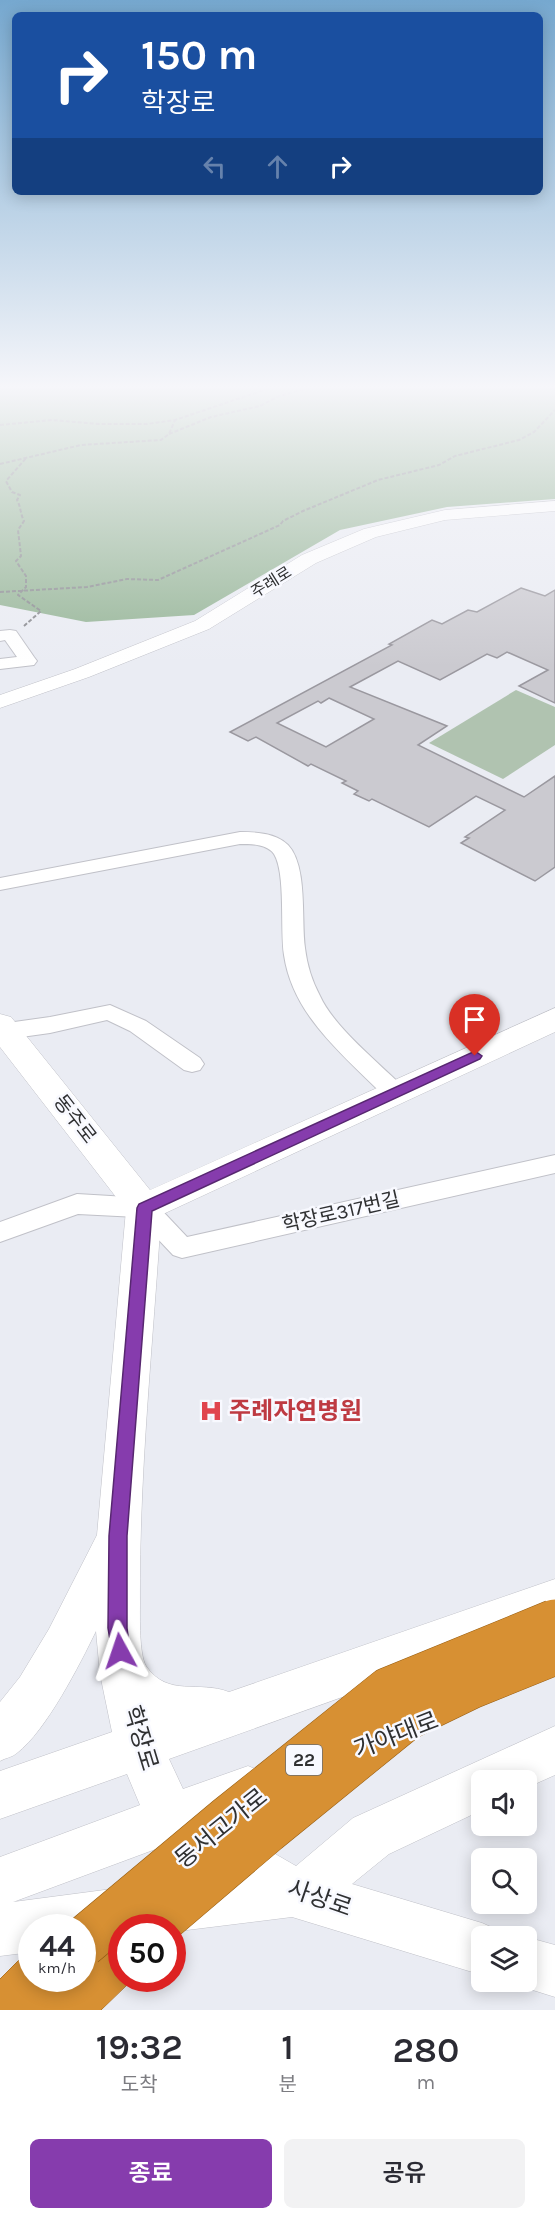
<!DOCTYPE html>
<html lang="ko">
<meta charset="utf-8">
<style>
:root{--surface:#fff;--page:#f2f2f3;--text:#2b2b33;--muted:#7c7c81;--accent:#863cad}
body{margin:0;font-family:Karla,"Noto Sans KR",sans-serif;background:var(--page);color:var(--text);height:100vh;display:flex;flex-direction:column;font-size:22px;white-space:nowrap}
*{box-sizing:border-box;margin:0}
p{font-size:20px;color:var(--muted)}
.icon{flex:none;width:33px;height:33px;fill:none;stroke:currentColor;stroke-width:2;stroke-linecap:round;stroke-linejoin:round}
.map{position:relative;height:2010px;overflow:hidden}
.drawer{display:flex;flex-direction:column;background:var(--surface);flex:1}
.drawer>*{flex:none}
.hud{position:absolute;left:12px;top:12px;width:531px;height:183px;border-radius:9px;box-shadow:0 3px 15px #0003;background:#1a4fa0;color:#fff;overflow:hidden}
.buttons{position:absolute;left:471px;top:1770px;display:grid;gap:12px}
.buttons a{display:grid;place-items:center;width:66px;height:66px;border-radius:9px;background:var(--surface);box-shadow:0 3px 15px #0003;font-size:30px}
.speed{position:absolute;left:18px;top:1914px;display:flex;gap:12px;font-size:30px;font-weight:700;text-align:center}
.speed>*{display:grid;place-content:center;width:78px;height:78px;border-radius:50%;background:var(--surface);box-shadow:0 3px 15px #0003;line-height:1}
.speed small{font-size:15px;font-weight:400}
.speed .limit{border:9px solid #d22;background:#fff;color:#111}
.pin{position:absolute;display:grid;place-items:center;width:51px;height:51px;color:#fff;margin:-62px -26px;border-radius:50% 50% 50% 0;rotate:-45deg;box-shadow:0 0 6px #0007}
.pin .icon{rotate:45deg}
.me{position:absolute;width:66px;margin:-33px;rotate:355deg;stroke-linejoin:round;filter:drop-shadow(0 0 4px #0008)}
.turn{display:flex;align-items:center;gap:21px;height:126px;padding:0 30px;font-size:27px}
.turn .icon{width:78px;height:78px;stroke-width:2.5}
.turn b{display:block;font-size:42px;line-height:51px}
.lanes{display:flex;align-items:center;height:57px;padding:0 30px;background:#0003;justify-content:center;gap:30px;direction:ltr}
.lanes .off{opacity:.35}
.eta{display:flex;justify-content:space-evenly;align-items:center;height:102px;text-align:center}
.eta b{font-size:36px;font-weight:600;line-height:42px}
.button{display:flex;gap:12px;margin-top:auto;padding:12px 30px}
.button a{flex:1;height:69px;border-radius:9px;background:var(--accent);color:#fff;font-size:24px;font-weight:600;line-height:69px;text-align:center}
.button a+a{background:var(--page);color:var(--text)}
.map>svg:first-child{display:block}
</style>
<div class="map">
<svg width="555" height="2010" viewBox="0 0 555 2010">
<rect width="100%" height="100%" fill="#eaecf3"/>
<path fill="#b0c3b0" d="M516,690L555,707V745L503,779L429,743Z"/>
<path fill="#96b597" d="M0,386H555V499L447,507L340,530L194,615L86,622L0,605Z"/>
<path fill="#cbcad0" stroke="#9a989f" stroke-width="1.5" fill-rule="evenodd" d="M521,588L545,596L555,590V703L519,686L548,670L507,652L497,658L487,654L440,680L398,661L350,687L447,726L418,745L524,797L555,776V867L535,881L461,843L469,838L465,837L505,810L476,796L429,827L372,799L369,801L354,794L358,791L342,783L346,781L311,764L308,766L256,737L248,741L230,732L392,645L389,644L432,620L442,624L468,610L477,612ZM329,698L374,719L326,747L277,723L318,701L321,703Z"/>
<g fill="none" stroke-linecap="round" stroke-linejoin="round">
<g stroke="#c0c1c8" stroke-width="2">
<path id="minor" d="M10,630L16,631L34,657L37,661L34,665L0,669V659L17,657L5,640L0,641V631Z
M240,832C256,832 276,833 288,845C308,866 301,920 305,948C307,965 312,981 320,996C334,1027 378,1062 403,1087L407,1093L403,1099L395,1101L387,1099C346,1057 293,1017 284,955C280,930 286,873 274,854C267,844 251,844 240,844L0,890V878Z
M110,1005L146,1021L200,1058L204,1064L200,1070L192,1072L184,1070L130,1031L107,1020L50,1033L0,1040V1024L50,1017Z
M555,1155V1173L182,1258L173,1255L137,1217L78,1214L0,1242V1222L77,1194L144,1198L153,1201L187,1237Z"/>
</g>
<g stroke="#c0c1c8" stroke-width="1">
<path id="tertiary" d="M555,501V511L445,520L376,537L316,563L209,629L89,677L0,708V695L75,669L195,621L302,555L364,529L445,510Z"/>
</g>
<g stroke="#c0c1c8" stroke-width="1">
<path id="secondary" d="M555,1008V1032L161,1215C153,1344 139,1473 140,1603C140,1617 139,1654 146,1666C168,1698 199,1680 229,1692L555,1579V1621L169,1759L183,1789L248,1766L265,1773L272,1790L265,1807L223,1824L296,1866L353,1818L555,1726V1775L526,1788V1780H482V1810L389,1854L352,1884L482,1923L500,1931L503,1936H482V1975L292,1917L179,1931L161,1923L153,1905L161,1887L179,1879L217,1875L200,1865L193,1847L199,1833L13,1902L112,1889L130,1897L138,1915L133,1928H122V1937L112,1941L82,1945V1928H32V1952L0,1956V1857L140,1805L127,1774L0,1819V1771L112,1732L100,1674L96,1631C80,1664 46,1731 17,1753C13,1757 5,1758 0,1761V1702L20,1677L49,1629L97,1535L126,1210L0,1047V1014L11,1017L150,1190Z
M526,1937L555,1945V1997L507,1982H526Z"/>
</g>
<g stroke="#965d12" stroke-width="1">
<path id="trunk" d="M122,1925L129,1928H122V1978H134L101,2010H0V1979L21,1958L32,1954V1978H82V1951L103,1933Z"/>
</g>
<path stroke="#898a8f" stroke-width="2" stroke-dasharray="4 2" stroke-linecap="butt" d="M0,425L52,420L99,424H147L175,420L276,386
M169,434L211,417L260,406L277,397L314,386
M0,464L81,445L161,440L169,434L175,420
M0,592L87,587L127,579L158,580L280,525L283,521L303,511L378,480L439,465L455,456L519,440L534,432L555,410
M24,626L41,611L18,595L26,587V576L16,561L21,556L18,530L24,521C20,513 21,507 17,500L20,495L12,492L6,481L27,457"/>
<use href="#minor" fill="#fff" fill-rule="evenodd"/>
<use href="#tertiary" fill="#fff" fill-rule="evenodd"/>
<use href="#secondary" fill="#fff" fill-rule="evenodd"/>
<use href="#trunk" fill="#d79033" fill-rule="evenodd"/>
<g stroke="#965d12" stroke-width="50" stroke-linecap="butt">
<path id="trunk-bridge" d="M150,1928L266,1829L405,1716L471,1684L555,1650
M82,1943L229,1820L389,1692L555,1624"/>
</g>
<use href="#trunk-bridge" stroke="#d79033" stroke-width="49"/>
</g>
<linearGradient id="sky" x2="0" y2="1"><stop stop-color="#76a8cf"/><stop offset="0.58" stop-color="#f6f6fa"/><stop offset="1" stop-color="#f6f6fa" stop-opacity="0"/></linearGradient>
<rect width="555" height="667" fill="url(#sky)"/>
<path fill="#863cad" stroke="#572770" stroke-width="1.5" d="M475,1051L482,1056L480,1059L152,1211L127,1536V1628L130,1651L127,1658L120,1660L113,1658L108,1628L109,1536L137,1208L139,1204Z"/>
<defs>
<g id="hospital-bare" transform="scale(1.8)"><path d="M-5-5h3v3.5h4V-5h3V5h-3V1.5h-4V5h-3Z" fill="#e0444e" stroke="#f8f9ff" stroke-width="2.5" paint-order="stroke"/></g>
</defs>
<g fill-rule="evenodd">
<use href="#hospital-bare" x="211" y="1411"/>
</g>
<g text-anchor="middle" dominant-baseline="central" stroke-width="5" stroke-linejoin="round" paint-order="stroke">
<g font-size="16" fill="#2f3032" stroke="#f8f9ff">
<text transform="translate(271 582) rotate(-32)">주례로</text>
</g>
<rect fill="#f8f9ff" stroke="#6b6c70" stroke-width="1.5" x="286" y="1745" width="36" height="30" rx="4.5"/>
<g font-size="18" font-weight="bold" fill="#2f3032">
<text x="304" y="1760">22</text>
</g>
<g font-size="20" fill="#2f3032" stroke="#f8f9ff">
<text transform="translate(75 1119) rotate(52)">동주로</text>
<text transform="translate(341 1212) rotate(-13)">학장로317번길</text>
</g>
<g font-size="24" font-weight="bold" fill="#be3a42" stroke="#f8f9ff" text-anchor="start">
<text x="229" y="1411">주례자연병원</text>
</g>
<g font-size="24" fill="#2f3032" stroke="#f8f9ff">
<text transform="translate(396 1735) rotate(-21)">가야대로</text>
<text transform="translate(141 1738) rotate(73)">학장로</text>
<text transform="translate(221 1828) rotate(-39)">동서고가로</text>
<text transform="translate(320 1898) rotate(19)">사상로</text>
</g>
</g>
</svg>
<div class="buttons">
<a><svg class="icon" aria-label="sound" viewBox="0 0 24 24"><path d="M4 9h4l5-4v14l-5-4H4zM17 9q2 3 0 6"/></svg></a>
<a><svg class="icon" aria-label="search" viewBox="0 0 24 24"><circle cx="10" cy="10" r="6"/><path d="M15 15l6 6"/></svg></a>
<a><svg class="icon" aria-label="layers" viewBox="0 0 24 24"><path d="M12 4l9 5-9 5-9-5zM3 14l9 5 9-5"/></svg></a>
</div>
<div class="speed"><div>44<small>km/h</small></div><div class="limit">50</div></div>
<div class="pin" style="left:475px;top:1056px;background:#d93025"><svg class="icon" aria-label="arrive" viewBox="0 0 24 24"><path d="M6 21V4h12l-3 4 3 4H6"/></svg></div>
<svg class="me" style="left:120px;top:1651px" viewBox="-20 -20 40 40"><path d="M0-17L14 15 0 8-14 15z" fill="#863cad" stroke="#fff" stroke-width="4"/></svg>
<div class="hud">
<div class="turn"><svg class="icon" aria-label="right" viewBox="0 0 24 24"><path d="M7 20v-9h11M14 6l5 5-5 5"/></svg><div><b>150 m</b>학장로</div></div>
<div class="lanes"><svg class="icon off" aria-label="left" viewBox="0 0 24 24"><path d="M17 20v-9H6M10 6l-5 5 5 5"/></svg><svg class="icon off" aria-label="ahead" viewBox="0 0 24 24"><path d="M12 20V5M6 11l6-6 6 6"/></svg><svg class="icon" aria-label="right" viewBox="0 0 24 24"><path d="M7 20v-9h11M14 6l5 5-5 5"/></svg></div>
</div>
</div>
<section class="drawer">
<div class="eta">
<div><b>19:32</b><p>도착</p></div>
<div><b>1</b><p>분</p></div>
<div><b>280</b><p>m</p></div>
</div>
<div class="button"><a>종료</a><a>공유</a></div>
</section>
